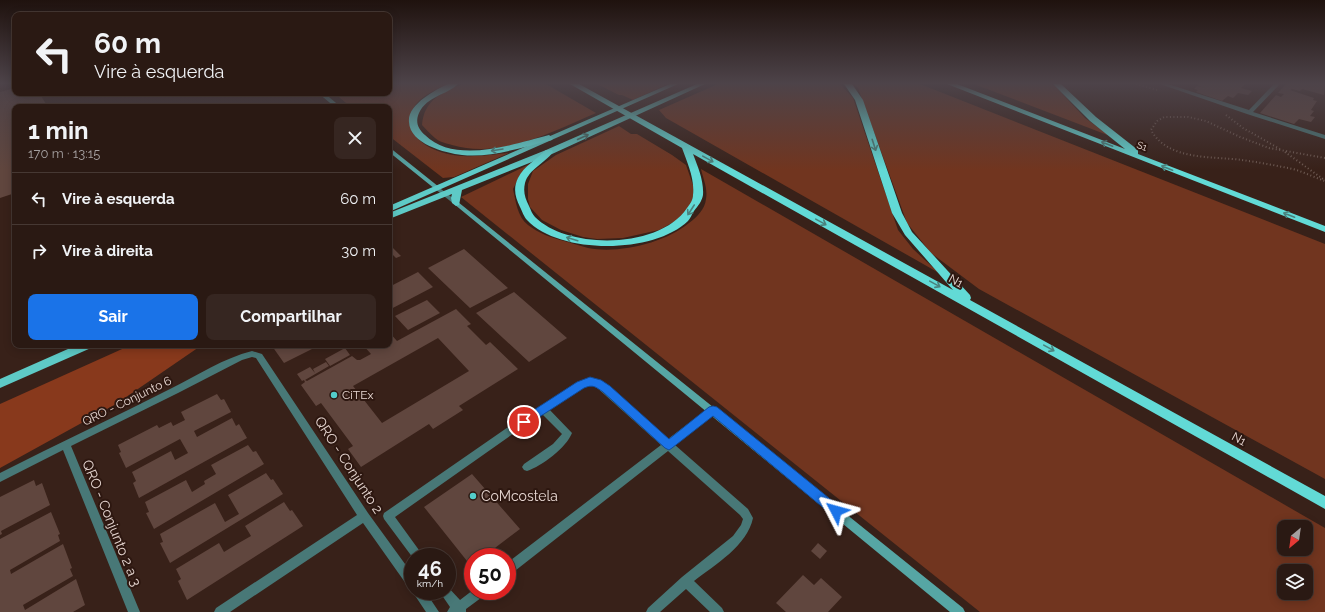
<!DOCTYPE html>
<html lang="pt">
<meta charset="utf-8">
<style>
:root{--surface:#2a1913;--page:#362621;--text:#f1f3f6;--muted:#a5a0a0;--line:#463833;--accent:#1a73e8}
body{margin:0;font-family:Raleway,sans-serif;background:var(--page);color:var(--text);height:100vh;display:flex;flex-direction:column;font-size:15px;white-space:nowrap}
*{box-sizing:border-box;margin:0}
p{font-size:13px;color:var(--muted)}
.icon{flex:none;width:22px;height:22px;fill:none;stroke:currentColor;stroke-width:2;stroke-linecap:round;stroke-linejoin:round}
.map{position:relative;flex:1;overflow:hidden}
.drawer{position:absolute;left:12px;top:104px;width:380px;height:244px;display:flex;flex-direction:column;background:var(--surface);border-radius:8px;box-shadow:0 2px 10px #0003,0 0 0 1px var(--line)}
.drawer>*{flex:none}
.banner{position:absolute;left:12px;top:12px;width:380px;height:84px;border-radius:8px;box-shadow:0 2px 10px #0003,0 0 0 1px var(--line);background:#2a1913;color:var(--text);overflow:hidden}
.needle{width:26px;rotate:209deg}
.tools{position:absolute;left:1277px;top:520px;display:grid;gap:8px}
.tools a{display:grid;place-items:center;width:36px;height:36px;border-radius:8px;background:var(--surface);box-shadow:0 2px 10px #0003,0 0 0 1px var(--line);font-size:20px}
.speed{position:absolute;left:404px;top:548px;display:flex;gap:8px;font-size:20px;font-weight:700;text-align:center}
.speed>*{display:grid;place-content:center;width:52px;height:52px;border-radius:50%;background:var(--surface);box-shadow:0 2px 10px #0003,0 0 0 1px var(--line);line-height:1}
.speed small{font-size:10px;font-weight:400}
.speed .limit{border:6px solid #d22;background:#fff;color:#111}
.pin{position:absolute;display:grid;place-items:center;width:34px;height:34px;color:#fff;margin:-17px;border:2px solid #fff;border-radius:50%;box-shadow:0 1px 4px #0007}
.me{position:absolute;width:44px;margin:-22px;rotate:309deg;stroke-linejoin:round;filter:drop-shadow(0 0 3px #0008)}
.turn{display:flex;align-items:center;gap:14px;height:84px;padding:0 16px;font-size:18px}
.turn .icon{width:52px;height:52px;stroke-width:2.5}
.turn b{display:block;font-size:28px;line-height:34px}
.round{display:grid;place-items:center;flex:none;width:42px;height:42px;border-radius:8px;background:var(--page)}
.summary{display:flex;align-items:center;justify-content:space-between;height:68px;padding:0 16px}
h1{font-size:24px;font-weight:700;line-height:30px}
.action{display:flex;gap:8px;margin-top:auto;padding:8px 16px}
.action a{flex:1;height:46px;border-radius:8px;background:var(--accent);color:#fff;font-size:16px;font-weight:700;line-height:46px;text-align:center}
.action a+a{background:var(--page);color:var(--text)}
ul{padding:0;list-style:none}
li{display:flex;align-items:center;gap:12px;height:52px;padding:0 16px;border-top:1px solid var(--line)}
li div{flex:1}
li b{display:block;font-size:15px}
li em{font-style:normal}
.map>svg:first-child{display:block}
</style>
<div class="map">
<svg width="1325" height="612" viewBox="0 0 1325 612">
<rect width="100%" height="100%" fill="#382119"/>
<path fill="#71351f" fill-rule="evenodd" d="M389,84H448C437,89 425,94 417,103C413,107 410,115 410,120C411,145 442,155 463,156C478,157 495,154 509,153L454,177L443,178L389,136V107H351L334,93H389Z
M463,84H546L596,113C552,132 501,159 452,145C446,143 439,142 435,138C430,134 426,129 422,125C424,100 442,92 463,84Z
M597,84H668L633,100L622,95H619Z
M718,84H840L853,98L898,230L913,249L939,273L666,118L659,110Z
M853,84H920L1325,244V479L979,289L931,253L907,223L858,88Z
M974,84H1053L1085,118L1110,136Z
M619,126L631,134H637L672,155L686,165L694,188L692,204L681,218L659,230L623,238L597,239L583,237L561,230L542,220L530,207L528,199V184L533,171L556,155Z
M532,163L520,175L513,189C516,202 517,216 528,225C538,233 552,238 564,241C572,243 580,246 588,248C619,254 665,243 689,223C697,217 705,209 706,199C708,189 703,178 701,169L1325,528V612H980L461,197ZM1284,527H1306V549H1284ZM1284,571H1306V593H1284Z"/>
<path fill="#88391c" d="M131,345H202L116,404L0,468V404Z"/>
<path fill="#60463e" fill-rule="evenodd" d="M1199,84H1245L1241,88L1252,91L1248,95L1238,93L1233,98L1228,96L1222,101L1196,92L1198,90L1194,89L1197,86L1205,88L1197,85Z
M1286,84H1325L1324,95L1302,89L1300,91L1292,89L1290,90L1314,98L1313,100L1317,101L1311,110L1314,111L1310,116L1315,117L1311,122L1299,119L1294,124L1260,113L1276,95L1281,97L1284,94L1278,93Z
M15,88V93H39L48,107H15V193L0,198V92Z
M389,244L401,256L396,258L391,253H389Z
M464,249L508,288L470,308L428,268Z
M418,272L433,287L389,310V287Z
M514,292L567,338L529,362L476,313Z
M427,300L440,313L408,330L395,316Z
M456,309L471,324L467,326L486,345L490,342L518,369L459,406L463,410L433,429L429,424L361,467L348,449L353,446L321,403L316,406L301,385L305,382L304,380L302,381L297,374L310,367L315,373L313,369L326,362L329,366L305,380L307,381L352,356L357,360H360L371,354L363,345H389V332L397,341ZM438,338L469,371L382,423L353,386Z
M273,345H320L284,363L272,346Z
M345,348L350,355L330,366L325,359Z
M217,394L221,400L224,399L231,412L194,431L197,437L232,418L236,426L239,424L247,438L139,498L133,483L136,481L132,472L171,451L175,460L188,453L180,439L126,468L119,453L121,452L118,445L157,425L159,428L171,422L173,426L185,420L181,412Z
M248,445L253,452L256,451L264,464L154,529L146,513L149,512L145,502L186,480L192,492L205,484L204,481L216,474L211,465Z
M266,473L271,480L273,479L283,494L170,563L160,543L163,542L160,534L215,503L225,522L239,514L228,495Z
M472,474L520,529L483,557H473V565L471,566L424,507Z
M34,480L36,486L42,483L50,505L1,531L2,534L0,535V497Z
M284,502L290,511L292,510L303,526L187,600L178,581L181,579L176,569L219,543L224,552L237,544L251,536L245,526Z
M51,512L60,534L58,535L60,541L10,570L11,574L63,544L72,568L70,569L73,576L23,605L25,610L76,579L85,605L73,612H0V539Z
M818,543L827,551L820,559L811,551Z
M803,575L814,585L821,578L842,597L828,612H786L776,603Z"/>
<g fill="none" stroke-linecap="round" stroke-linejoin="round">
<path stroke="#705c54" stroke-width="2" stroke-dasharray="1 2.5" stroke-linecap="butt" d="M1136,84L1157,90
M1226,115L1243,128L1280,149
M1285,152L1323,179
M1325,158L1269,148L1240,137L1206,121L1188,117H1164L1157,121L1151,130C1168,161 1212,156 1242,160C1257,162 1273,165 1288,168C1300,170 1313,177 1325,181"/>
<path fill="#487877" fill-rule="evenodd" d="M543,405L546,406L572,433C566,448 542,466 527,471L524,470L522,467L524,464L553,444L562,434L540,412L538,409L540,406Z"/>
<path fill="#487877" fill-rule="evenodd" d="M1160,84H1168L1249,110L1274,84H1280L1253,112L1325,135V139L1247,114Z
M252,351L262,354L368,513L413,575V589L409,588L363,523L230,612H214L216,608L357,515L256,358L252,357L242,360L178,393L71,446L140,612H128L63,450L0,482V473C57,444 115,417 172,388C198,375 224,358 252,351Z
M590,378L601,381L668,439L710,407L713,406L716,407L718,410L716,413L675,445L748,509L753,518C747,546 716,564 694,581L722,608L724,612H710L686,589L660,612H646L648,608L682,577L733,536L741,525L743,519L740,515L668,451L511,574L507,575V563L661,445L595,386L591,385L584,387L517,431L395,517L424,557L413,558L384,519L383,516L384,513L511,425L578,383Z
M447,586L460,600L473,590L487,591L485,595L466,609V612H447L450,607L439,591H447Z
M413,590V591H425L439,612H426L412,591Z"/>
<path fill="#487877" fill-rule="evenodd" d="M437,186L458,202V204H454L435,189L434,188Z"/>
<path fill="#56a6a4" fill-rule="evenodd" d="M318,93H324L341,107H335Z
M389,147L439,187V189H435L389,152Z
M456,201L458,202L963,608L965,612H950L454,204L453,203Z"/>
<path fill="#5ecac6" fill-rule="evenodd" d="M670,84H678L389,212V206Z
M697,84H705L552,154L462,190L459,205L456,206L452,203L451,198L452,194L389,219V213L546,150Z
M77,345H92L91,348L0,388V379Z"/>
<path fill="#62dad6" fill-rule="evenodd" d="M448,84H458C447,95 427,96 419,113C415,122 418,129 425,135C455,165 514,144 549,135L553,138L552,140C523,147 492,158 462,155C445,153 410,144 409,122C407,105 435,90 448,84Z
M570,84H579L953,290L905,235L892,213L855,100L844,84H852L863,100L902,213L912,232L970,295L971,298L970,300L1325,496V509L693,154C698,167 704,181 703,195C702,201 698,206 694,211C692,214 690,219 688,221C654,254 560,255 527,220C524,217 522,211 520,207C515,197 513,188 518,178C524,166 537,159 546,150H552L553,152C545,163 529,169 525,183C523,192 525,198 529,206C531,210 532,214 535,217C568,250 660,249 687,208C690,204 693,200 693,195C695,179 687,162 682,148Z
M947,84H957L1125,149L1090,121L1053,84H1061L1096,117L1138,150V154L1325,226V232Z"/>
</g>
<defs><path id="oneway-shaft" d="M-6 0H5M1.5-3L5.5 0L1.5 3" fill="none" stroke-width="1.6" stroke-linecap="round" stroke-linejoin="round"/></defs>
<use stroke="#46706b" href="#oneway-shaft" transform="translate(583 137) rotate(-24)"/>
<g stroke="#4a827d">
<use href="#oneway-shaft" transform="translate(1107 144) rotate(-159)"/>
<use href="#oneway-shaft" transform="translate(874 145) rotate(72)"/>
<use href="#oneway-shaft" transform="translate(497 150) rotate(171)"/>
<use href="#oneway-shaft" transform="translate(708 159) rotate(29)"/>
<use href="#oneway-shaft" transform="translate(1167 168) rotate(-159)"/>
<use href="#oneway-shaft" transform="translate(691 210) rotate(123)"/>
<use href="#oneway-shaft" transform="translate(1289 215) rotate(-159)"/>
<use href="#oneway-shaft" transform="translate(821 222) rotate(29)"/>
<use href="#oneway-shaft" transform="translate(572 239) rotate(-163)"/>
<use href="#oneway-shaft" transform="translate(935 284) rotate(29)"/>
<use href="#oneway-shaft" transform="translate(1049 348) rotate(29)"/>
</g>
<linearGradient id="sky" x2="0" y2="1"><stop stop-color="#1f120e"/><stop offset="0.49" stop-color="#4d4349"/><stop offset="1" stop-color="#4d4349" stop-opacity="0"/></linearGradient>
<rect width="1325" height="170" fill="url(#sky)"/>
<path fill="#1a73e8" stroke="#114b97" d="M590,377L601,380L610,386L669,439L709,407L713,406L717,407L840,507L842,511L840,515L836,516L832,515L713,416L672,448L669,450L665,448L603,392C596,387 593,384 584,388L527,425L524,426L520,425L518,422L520,419L577,382Z"/>
<g fill="#53cdca" stroke="#2d1710" stroke-width="1.5">
<circle cx="334" cy="395" r="4"/>
<circle cx="473" cy="496" r="4"/>
</g>
<g text-anchor="middle" dominant-baseline="central" stroke-width="4" stroke-linejoin="round" paint-order="stroke">
<g font-size="10" fill="#e7d7d2" stroke="#2d1710">
<text transform="translate(1142 146) rotate(21)">S1</text>
</g>
<g font-size="12" fill="#e7d7d2" stroke="#2d1710">
<text transform="translate(956 281) rotate(29)">N1</text>
<text transform="translate(127 401) rotate(-26)">QRO - Conjunto 6</text>
<text transform="translate(1239 439) rotate(29)">N1</text>
</g>
<g font-size="12" fill="#e7d7d2" stroke="#2d1710" text-anchor="start">
<text x="342" y="395">CiTEx</text>
</g>
<g font-size="14" fill="#e7d7d2" stroke="#2d1710">
<text transform="translate(349 465) rotate(57)">QRO - Conjunto 2</text>
<text transform="translate(112 523) rotate(68)">QRO - Conjunto 2 a 3</text>
</g>
<g font-size="14" fill="#e7d7d2" stroke="#2d1710" text-anchor="start">
<text x="481" y="496">CoMcostela</text>
</g>
</g>
</svg>
<div class="tools">
<a><svg class="needle" viewBox="-14 -14 28 28"><path d="M0-13l5 13h-10z" fill="#e53935"/><path d="M0 13l5-13h-10z" fill="#a5a0a0"/></svg></a>
<a><svg class="icon" aria-label="layers" viewBox="0 0 24 24"><path d="M12 4l9 5-9 5-9-5zM3 14l9 5 9-5"/></svg></a>
</div>
<div class="speed"><div>46<small>km/h</small></div><div class="limit">50</div></div>
<div class="pin" style="left:524px;top:422px;background:#d93025"><svg class="icon" aria-label="arrive" viewBox="0 0 24 24"><path d="M6 21V4h12l-3 4 3 4H6"/></svg></div>
<svg class="me" style="left:836px;top:511px" viewBox="-20 -20 40 40"><path d="M0-17L14 15 0 8-14 15z" fill="#1a73e8" stroke="#fff" stroke-width="4"/></svg>
<div class="banner">
<div class="turn"><svg class="icon" aria-label="left" viewBox="0 0 24 24"><path d="M17 20v-9H6M10 6l-5 5 5 5"/></svg><div><b>60 m</b>Vire à esquerda</div></div>
</div>
<section class="drawer">
<div class="summary"><div><h1>1 min</h1><p>170 m · 13:15</p></div><a class="round"><svg class="icon" aria-label="close" viewBox="0 0 24 24"><path d="M6 6l12 12M18 6L6 18"/></svg></a></div>
<ul>
<li><svg class="icon" aria-label="left" viewBox="0 0 24 24"><path d="M17 20v-9H6M10 6l-5 5 5 5"/></svg><div><b>Vire à esquerda</b></div><em>60 m</em></li>
<li><svg class="icon" aria-label="right" viewBox="0 0 24 24"><path d="M7 20v-9h11M14 6l5 5-5 5"/></svg><div><b>Vire à direita</b></div><em>30 m</em></li>
</ul>
<div class="action"><a>Sair</a><a>Compartilhar</a></div>
</section>
</div>
